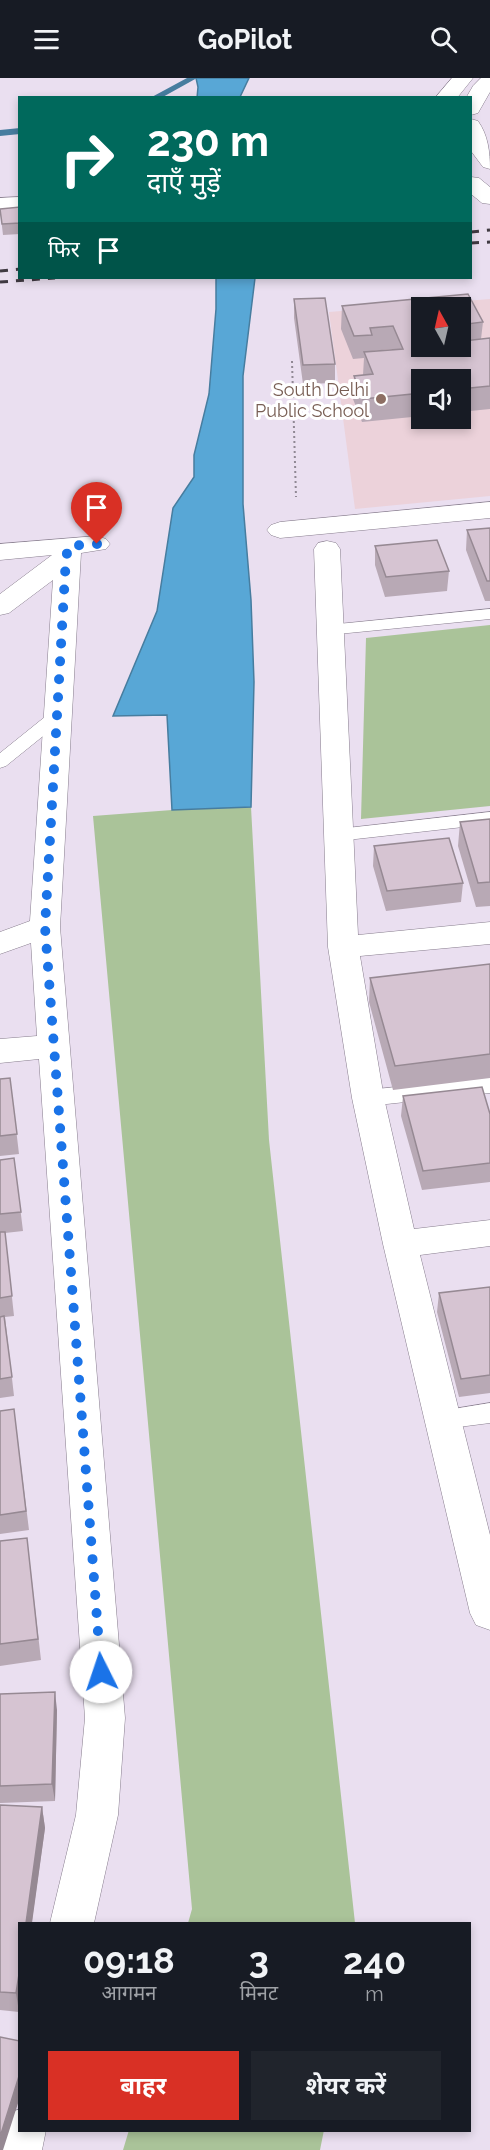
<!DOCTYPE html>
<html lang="hi">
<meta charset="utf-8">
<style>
:root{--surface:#171b24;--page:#20242c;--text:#f1f3f6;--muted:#9ea1a6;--accent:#d93025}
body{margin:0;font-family:Raleway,"Noto Sans Devanagari",sans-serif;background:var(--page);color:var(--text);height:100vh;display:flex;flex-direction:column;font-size:22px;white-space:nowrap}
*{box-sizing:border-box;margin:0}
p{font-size:20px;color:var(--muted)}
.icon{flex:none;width:33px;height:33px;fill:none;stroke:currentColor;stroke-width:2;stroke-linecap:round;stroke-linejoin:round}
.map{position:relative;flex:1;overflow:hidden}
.panel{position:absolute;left:18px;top:1844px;width:453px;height:210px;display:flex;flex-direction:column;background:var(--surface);border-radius:0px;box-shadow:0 3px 9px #0003}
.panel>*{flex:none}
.top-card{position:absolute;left:18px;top:18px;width:454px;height:183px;border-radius:0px;box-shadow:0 3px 9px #0003;background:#00695c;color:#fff;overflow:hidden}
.needle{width:39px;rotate:352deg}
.buttons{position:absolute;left:411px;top:219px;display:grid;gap:12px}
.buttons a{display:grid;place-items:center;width:60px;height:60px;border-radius:0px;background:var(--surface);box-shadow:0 3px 9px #0003;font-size:30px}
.pin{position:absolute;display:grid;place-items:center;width:51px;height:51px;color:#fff;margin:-62px -26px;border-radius:50% 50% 50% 0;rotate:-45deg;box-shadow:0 0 6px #0007}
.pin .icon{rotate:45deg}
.me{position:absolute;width:66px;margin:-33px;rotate:356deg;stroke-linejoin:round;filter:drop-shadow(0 0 4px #0008)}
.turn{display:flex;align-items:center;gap:21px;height:126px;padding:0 30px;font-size:27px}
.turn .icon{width:78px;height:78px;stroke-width:2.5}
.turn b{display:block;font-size:42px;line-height:51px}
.then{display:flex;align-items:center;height:57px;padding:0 30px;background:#0003;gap:12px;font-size:22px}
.eta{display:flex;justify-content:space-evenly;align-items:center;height:102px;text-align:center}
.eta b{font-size:36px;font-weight:700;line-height:42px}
.primary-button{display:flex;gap:12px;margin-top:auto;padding:12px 30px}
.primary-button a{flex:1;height:69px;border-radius:0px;background:var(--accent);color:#fff;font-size:24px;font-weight:700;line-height:69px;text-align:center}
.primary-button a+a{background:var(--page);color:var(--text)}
header{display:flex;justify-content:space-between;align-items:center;height:78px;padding:0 30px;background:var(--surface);font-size:27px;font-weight:700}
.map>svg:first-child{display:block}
</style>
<header><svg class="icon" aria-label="menu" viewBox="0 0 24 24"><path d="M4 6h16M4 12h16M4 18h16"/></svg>GoPilot<svg class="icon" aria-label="search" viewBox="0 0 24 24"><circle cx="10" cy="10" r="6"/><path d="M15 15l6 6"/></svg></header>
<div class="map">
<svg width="490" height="2072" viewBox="0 0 490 2072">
<rect width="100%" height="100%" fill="#eadff0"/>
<path fill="#ecd2da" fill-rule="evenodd" d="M490,221V418L355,431L329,234ZM422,230H460V268H422ZM422,302H460V340H422Z"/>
<path fill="#aac399" d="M490,547V728L361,741L366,560Z
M251,729L269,1062L355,1845H188L192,1831L93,738L172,732Z
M129,2052H324L320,2072H123Z"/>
<path fill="#58a7d6" stroke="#477d9f" stroke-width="1.5" d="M196,0H249L240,19L197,20L198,9Z
M216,200H255L243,298V426L251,522L254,604L251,729L172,732L167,637L113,638L157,533L173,430L194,399V377L209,316L216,231Z"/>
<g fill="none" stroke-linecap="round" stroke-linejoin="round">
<path fill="#477d9f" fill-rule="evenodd" d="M187,0H197L161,20H150Z
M20,50V56L0,58V52Z"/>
<g stroke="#877d8d" stroke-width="1">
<path id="service" d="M490,531V541L328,557L322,556L319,552L322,548L328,547Z
M57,632L63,634L66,638L63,642L6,688L0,690V675L51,634Z
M490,734V746L338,763L331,761L329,757L331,753L338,751Z
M490,999V1015L368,1028L361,1025L358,1020L361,1015L368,1012Z
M490,1325V1345L443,1351L435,1348L431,1341L435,1334Z"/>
</g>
<g stroke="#877d8d" stroke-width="1">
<path id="minor" d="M20,119V132L0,134V120Z
M490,424V440L280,460L271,457L267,452L271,447L280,444Z
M97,458L106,461L110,466L106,471L81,475L60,849L125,1640L118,1737L94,1845H50L76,1737L85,1640L39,981L0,985V961L37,958L31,865L0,876V854L30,843L53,502L9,535L0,537V516L52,477L0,482V466Z
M327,463L336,465L340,471L358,857L490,844V866L360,878L384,1020L414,1151L490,1142V1168L420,1177L490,1457V1552L476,1547L470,1535L383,1166L352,1020L328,869L314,471L318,465Z
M20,2031V2052H46L42,2072H0V2053L7,2036Z"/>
</g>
<g stroke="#877d8d" stroke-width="1">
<path id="tertiary" d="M452,0H473L457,20H435Z
M481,0H490V14L478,35L471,37V20H466L473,8Z
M471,41L478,43C488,57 490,74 490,91L483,89L471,73Z
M471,99L479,100L490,109V126L482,125L471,116Z"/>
</g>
<path stroke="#908894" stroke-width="2" stroke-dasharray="2 3" stroke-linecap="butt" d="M292,283L296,419"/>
<use href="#service" fill="#fff" fill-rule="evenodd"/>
<use href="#minor" fill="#fff" fill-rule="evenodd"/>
<use href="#tertiary" fill="#fff" fill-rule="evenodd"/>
<path stroke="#403a42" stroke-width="3" stroke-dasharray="8 8" stroke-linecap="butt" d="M471,154L490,152
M471,165L490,164
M0,193L20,191
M0,204L55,200"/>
</g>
<path fill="#b8a9b5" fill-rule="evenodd" d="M20,129V156L3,157L0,131Z
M468,216L483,244L481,261L490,260V331L460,334V302H422V338L362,344L353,321L354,298L363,297L364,280L353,281L341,251L342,228ZM422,230H460V268H422ZM392,271V272L372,274V273Z
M294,221L335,286V305L303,306L294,240Z
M490,450V523H485L466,472L467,452Z
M375,468L449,493L447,513L385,519L375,487Z
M490,741V828L476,829L458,768L460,744Z
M374,768L463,805L461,824L386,833L373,788Z
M490,886V1000L393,1012L369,924L370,900Z
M10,1000L19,1076L0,1078V1001Z
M403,1018L490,1036V1104L422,1112L401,1038Z
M14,1080L23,1153L5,1155L14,1238L5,1239L14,1318L0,1320V1082Z
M490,1209V1315L459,1319L437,1234L439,1215Z
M14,1331L29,1452L0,1456V1333Z
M27,1460L41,1582L0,1588V1463Z
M0,1616L57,1632L55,1723L0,1725Z
M0,1727L42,1729L45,1750L19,1934L0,1932Z"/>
<path fill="#968993" d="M55,1614L57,1632L55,1723L52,1706Z
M42,1729L45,1750L32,1845H26Z
M20,1890L19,1934L16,1915Z
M20,1995V2019L3,2072H0V2059Z"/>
<path fill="#d6c4d2" stroke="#968993" stroke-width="1.5" d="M20,129V145L2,146L0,131Z
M468,216L483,244L460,247V230H422V268H460V259H463L464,263L490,260V308L460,311V302H422V315L363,321L354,298L373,296L364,274L403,271L393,248L370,250L372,257L354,258L342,228Z
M325,220L335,286L303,287L294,221Z
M490,450V503H487L467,452Z
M437,462L449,493L386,499L375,468Z
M490,741V804L478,805L460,744Z
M449,760L463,805L387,813L374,768Z
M490,886V976L395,988L370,900Z
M10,1000L17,1056L0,1058V1001Z
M482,1009L490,1036V1085L423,1093L403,1018Z
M14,1080L21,1134L0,1136V1082Z
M0,1154H5L12,1218L0,1220Z
M490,1209V1297L461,1301L439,1215Z
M4,1238L12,1299L0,1301V1239Z
M14,1331L26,1433L0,1437V1333Z
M27,1460L38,1561L0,1566V1463Z
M55,1614L52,1706L0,1708V1616Z
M0,1727L42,1729L26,1845H20V1890L16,1915L0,1914Z
M0,1959L20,1963V1995L0,2059Z"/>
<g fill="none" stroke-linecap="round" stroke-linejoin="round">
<path stroke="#1a73e8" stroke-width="10" stroke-dasharray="0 18" d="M97,466L69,468L66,479L45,849L101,1594"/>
</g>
<circle fill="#8d6e63" stroke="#fff" stroke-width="2" cx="381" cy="321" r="6"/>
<g text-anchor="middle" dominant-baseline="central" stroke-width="6" stroke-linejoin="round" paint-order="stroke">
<g font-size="18" fill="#785e54" stroke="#fff" text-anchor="end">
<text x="369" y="311">South Delhi<tspan x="369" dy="21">Public School</tspan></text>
</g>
</g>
</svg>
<div class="buttons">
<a><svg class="needle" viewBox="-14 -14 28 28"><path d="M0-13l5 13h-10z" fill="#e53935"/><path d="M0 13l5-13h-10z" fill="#9ea1a6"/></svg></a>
<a><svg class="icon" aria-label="sound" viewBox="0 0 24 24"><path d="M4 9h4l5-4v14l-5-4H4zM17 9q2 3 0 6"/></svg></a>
</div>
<div class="pin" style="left:97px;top:466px;background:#d93025"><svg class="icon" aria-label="arrive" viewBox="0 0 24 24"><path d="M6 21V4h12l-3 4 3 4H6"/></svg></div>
<svg class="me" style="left:101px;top:1594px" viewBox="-20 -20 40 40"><circle r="19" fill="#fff"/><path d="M0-13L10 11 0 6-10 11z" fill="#1a73e8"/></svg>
<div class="top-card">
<div class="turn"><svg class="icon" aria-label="right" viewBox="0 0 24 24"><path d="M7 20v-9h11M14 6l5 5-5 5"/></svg><div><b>230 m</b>दाएँ मुड़ें</div></div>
<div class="then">फिर<svg class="icon" aria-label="arrive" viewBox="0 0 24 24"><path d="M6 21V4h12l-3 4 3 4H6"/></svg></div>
</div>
<section class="panel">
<div class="eta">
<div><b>09:18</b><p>आगमन</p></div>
<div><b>3</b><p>मिनट</p></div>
<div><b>240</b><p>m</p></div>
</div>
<div class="primary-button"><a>बाहर</a><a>शेयर करें</a></div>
</section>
</div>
